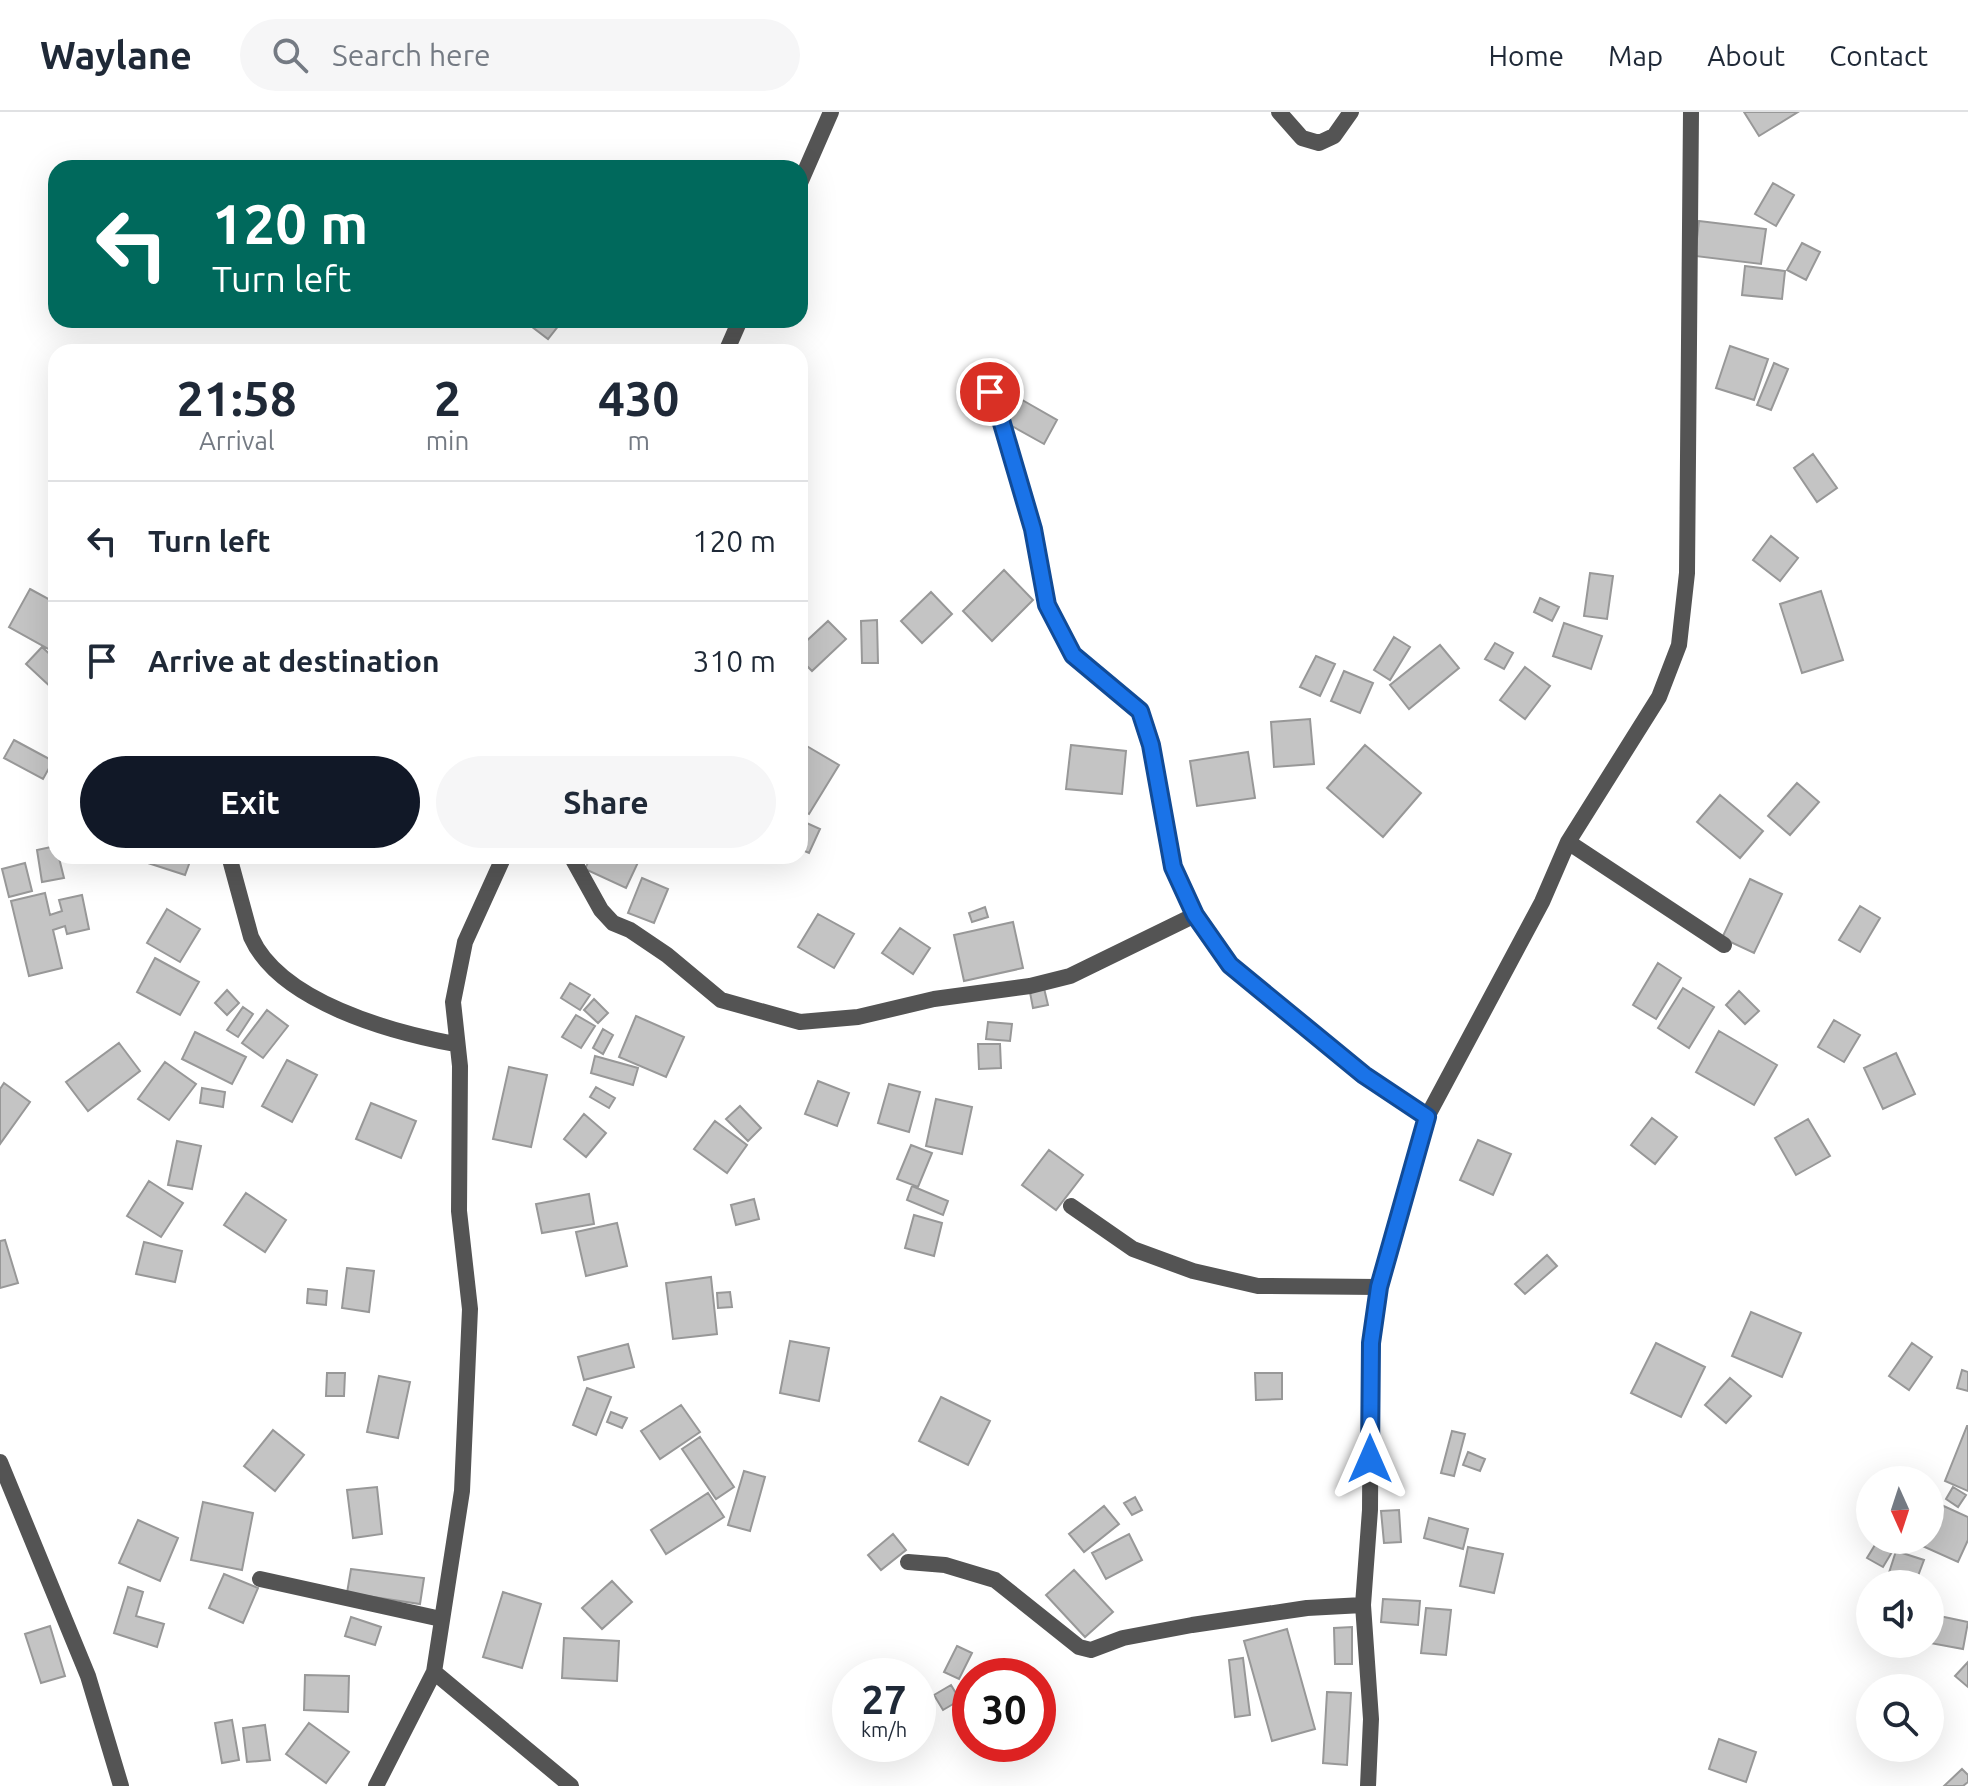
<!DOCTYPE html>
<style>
:root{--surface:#fff;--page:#f6f6f7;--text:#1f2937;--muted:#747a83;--line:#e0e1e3;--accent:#111827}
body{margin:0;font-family:Ubuntu,sans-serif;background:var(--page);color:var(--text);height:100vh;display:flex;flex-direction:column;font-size:30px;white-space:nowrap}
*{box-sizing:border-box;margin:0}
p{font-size:26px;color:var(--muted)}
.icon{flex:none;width:44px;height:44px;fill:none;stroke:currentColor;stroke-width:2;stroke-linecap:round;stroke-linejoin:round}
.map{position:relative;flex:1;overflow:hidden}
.drawer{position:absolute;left:48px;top:232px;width:760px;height:520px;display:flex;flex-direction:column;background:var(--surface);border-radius:24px;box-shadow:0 8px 32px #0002}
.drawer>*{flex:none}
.guide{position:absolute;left:48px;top:48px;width:760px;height:168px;border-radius:24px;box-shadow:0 8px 32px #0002;background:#00695c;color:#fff;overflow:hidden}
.needle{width:52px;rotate:177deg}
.fabs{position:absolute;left:1856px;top:1354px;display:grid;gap:16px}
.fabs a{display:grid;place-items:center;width:88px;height:88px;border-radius:50%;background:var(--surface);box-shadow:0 8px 32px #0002;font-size:40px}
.speed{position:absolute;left:832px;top:1546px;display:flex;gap:16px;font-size:40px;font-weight:700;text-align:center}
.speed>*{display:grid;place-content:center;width:104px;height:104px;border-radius:50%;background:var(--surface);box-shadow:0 8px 32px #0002;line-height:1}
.speed small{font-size:20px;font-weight:400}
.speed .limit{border:12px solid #d22;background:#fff;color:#111}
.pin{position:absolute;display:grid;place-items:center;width:68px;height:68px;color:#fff;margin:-34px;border:4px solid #fff;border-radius:50%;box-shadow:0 2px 8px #0007}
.me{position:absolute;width:88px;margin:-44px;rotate:0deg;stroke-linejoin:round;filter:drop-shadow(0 0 6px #0008)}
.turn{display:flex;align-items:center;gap:28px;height:168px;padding:0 32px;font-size:36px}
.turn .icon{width:104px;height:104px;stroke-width:2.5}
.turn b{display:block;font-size:56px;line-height:68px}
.eta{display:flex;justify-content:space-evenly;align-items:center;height:136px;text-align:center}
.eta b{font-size:48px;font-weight:700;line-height:56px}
.button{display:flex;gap:16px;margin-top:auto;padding:16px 32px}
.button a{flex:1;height:92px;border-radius:48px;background:var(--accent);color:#fff;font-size:32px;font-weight:700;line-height:92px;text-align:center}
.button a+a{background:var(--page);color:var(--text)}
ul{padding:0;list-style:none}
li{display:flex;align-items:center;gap:24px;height:120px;padding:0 32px;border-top:2px solid var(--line)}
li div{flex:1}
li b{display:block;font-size:30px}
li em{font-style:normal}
header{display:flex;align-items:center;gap:48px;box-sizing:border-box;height:112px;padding:0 40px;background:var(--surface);border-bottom:2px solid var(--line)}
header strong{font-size:38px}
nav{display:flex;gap:44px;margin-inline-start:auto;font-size:28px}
.search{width:560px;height:72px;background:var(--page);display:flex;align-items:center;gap:20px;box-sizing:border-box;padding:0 28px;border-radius:44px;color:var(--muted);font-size:30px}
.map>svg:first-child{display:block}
</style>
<header>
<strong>Waylane</strong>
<div class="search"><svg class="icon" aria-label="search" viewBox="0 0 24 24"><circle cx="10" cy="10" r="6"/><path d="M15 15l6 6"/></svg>Search here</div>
<nav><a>Home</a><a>Map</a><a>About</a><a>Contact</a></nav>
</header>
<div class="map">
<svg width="1968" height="1674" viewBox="0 0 1968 1674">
<rect width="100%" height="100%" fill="#fff"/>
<path fill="#c4c4c4" stroke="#989898" stroke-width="2" d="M1744,0H1798L1759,24Z
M1773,71L1794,83L1776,114L1755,102Z
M1699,109L1766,117L1761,152L1695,144Z
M1802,131L1820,140L1806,168L1787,158Z
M1745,154L1785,159L1782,187L1742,183Z
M523,208H563L548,227Z
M1730,234L1768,247L1754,288L1716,276Z
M1774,251L1788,257L1771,298L1757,293Z
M1017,285L1057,308L1044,332L1003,309Z
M1813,342L1837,376L1817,390L1794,356Z
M1771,424L1798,446L1780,469L1753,448Z
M1004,458L1033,488L992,529L963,499Z
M1590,461L1613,464L1607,507L1584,504Z
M30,477L56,491L54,540L9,515Z
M1821,479L1843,548L1802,561L1780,492Z
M931,480L952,502L922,531L901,509Z
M1540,486L1559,495L1552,509L1534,500Z
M877,508L878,551H862L861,509Z
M828,509L846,527L812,559L800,547V535Z
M1564,511L1602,524L1591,557L1553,544Z
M1394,525L1410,535L1390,568L1374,558Z
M1495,531L1513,541L1504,557L1485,547Z
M1440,533L1459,556L1409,597L1390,573Z
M42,535L56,548L55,579L26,552Z
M1316,544L1335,552L1320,584L1300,575Z
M1525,555L1550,574L1525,607L1500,588Z
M1344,559L1373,571L1360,601L1331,589Z
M1310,607L1314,652L1274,655L1271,610Z
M14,628L53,649L43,667L4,646Z
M805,633L839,653L809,702L800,697V641Z
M1071,633L1126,639L1122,682L1066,677Z
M1365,633L1421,681L1383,725L1327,676Z
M1248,640L1255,686L1197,694L1190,649Z
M1797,671L1819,690L1790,723L1768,704Z
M1720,683L1763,719L1740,746L1697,710Z
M800,708L820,717L809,741L800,737Z
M56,734L64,766L42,770L37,738Z
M147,744H192L185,763L145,750Z
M591,744H641L626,776L585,757Z
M25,751L32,779L9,785L2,757Z
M642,766L668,777L654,811L628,801Z
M1750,767L1782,782L1754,841L1722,826Z
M45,781L50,803L62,799L59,788L82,783L89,817L67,822L65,814L53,818L62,856L29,864L11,789Z
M1860,794L1880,806L1860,840L1839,828Z
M985,795L988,805L972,810L969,801Z
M167,797L200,817L180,850L147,831Z
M818,802L854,822L834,856L798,835Z
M1013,810L1023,856L964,869L954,823Z
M900,816L930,836L913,862L882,841Z
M155,846L199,870L180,903L137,880Z
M1658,851L1681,866L1656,907L1633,893Z
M570,871L590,883L580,898L561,886Z
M1043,872L1048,893L1033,896L1029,875Z
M1683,876L1714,895L1689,936L1658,916Z
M227,878L239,891L227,903L215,891Z
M1739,879L1759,899L1745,912L1726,893Z
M594,887L608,901L598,911L584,898Z
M243,895L253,902L238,925L227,918Z
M267,898L288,914L263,946L242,931Z
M576,903L595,914L581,936L562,925Z
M636,904L684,925L666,965L619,945Z
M1834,908L1860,923L1844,950L1818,935Z
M988,910L1012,912L1010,929L986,927Z
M603,917L613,923L603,942L593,936Z
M1719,919L1777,953L1754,993L1696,960Z
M195,920L246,945L232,972L182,947Z
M119,931L140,959L88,999L66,970Z
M978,932H1000L1001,956L979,957Z
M1896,941L1915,982L1883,997L1864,956Z
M595,944L638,956L633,973L591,961Z
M287,948L317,963L292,1010L262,994Z
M165,950L196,972L169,1008L138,987Z
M509,955L547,963L531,1035L493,1027Z
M818,969L849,981L837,1014L805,1002Z
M4,971L30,990L0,1032V977Z
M889,972L920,980L909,1020L878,1011Z
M596,975L615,986L609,996L590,985Z
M202,976L225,980L223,995L200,991Z
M936,987L972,995L962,1042L926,1034Z
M371,991L416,1009L401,1046L356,1027Z
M740,994L761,1016L748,1029L726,1007Z
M584,1002L606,1021L586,1045L564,1027Z
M1652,1006L1677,1025L1655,1052L1631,1033Z
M1808,1007L1830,1044L1796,1063L1775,1026Z
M715,1009L747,1033L727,1061L694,1037Z
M1478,1028L1511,1042L1493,1083L1460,1068Z
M177,1029L201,1034L192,1077L168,1073Z
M911,1033L932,1041L918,1075L897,1067Z
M1049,1038L1083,1063L1056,1098L1022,1073Z
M149,1069L183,1091L161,1125L127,1104Z
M912,1074L948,1089L943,1103L907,1088Z
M246,1081L286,1108L265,1140L224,1113Z
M589,1082L594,1112L542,1121L536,1092Z
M754,1087L759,1107L736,1113L731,1093Z
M914,1103L942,1111L934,1144L905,1136Z
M617,1111L627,1154L586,1164L576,1120Z
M5,1128L18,1171L0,1176V1129Z
M144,1130L182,1139L175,1170L136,1162Z
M1547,1143L1557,1154L1525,1182L1515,1172Z
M347,1156L374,1159L369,1200L342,1196Z
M711,1165L717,1222L673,1227L666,1171Z
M308,1177L327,1179L326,1193L307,1191Z
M730,1180L732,1195L718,1196L717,1181Z
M1751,1200L1801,1221L1782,1265L1732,1244Z
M790,1229L829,1236L819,1289L780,1281Z
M1656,1231L1705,1255L1681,1305L1631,1281Z
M1912,1231L1932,1245L1909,1278L1889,1264Z
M628,1232L634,1255L584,1268L578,1245Z
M1962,1258L1968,1260V1279L1957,1276Z
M327,1261H345L344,1284H326Z
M1255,1261H1282V1287L1256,1288Z
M379,1264L410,1270L398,1326L367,1320Z
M1730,1266L1751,1284L1726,1311L1705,1293Z
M587,1276L611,1285L596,1323L573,1313Z
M941,1285L990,1309L968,1353L919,1329Z
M681,1293L700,1320L660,1347L641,1319Z
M611,1300L627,1306L622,1316L607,1310Z
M1967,1314H1968V1379L1945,1369Z
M273,1318L304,1343L275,1379L244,1354Z
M1452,1319L1465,1322L1454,1364L1441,1361Z
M700,1325L734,1375L716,1387L682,1337Z
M1468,1340L1485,1347L1480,1359L1463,1353Z
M744,1359L765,1365L750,1419L728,1413Z
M377,1375L382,1422L353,1426L347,1378Z
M1953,1375L1966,1383L1958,1395L1946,1387Z
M708,1381L724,1405L666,1442L651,1418Z
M1135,1385L1142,1398L1132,1403L1124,1391Z
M203,1390L253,1401L242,1458L191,1448Z
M1937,1391L1968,1405V1428L1958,1450L1918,1432L1920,1428H1930V1406Z
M1104,1394L1119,1412L1084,1440L1069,1422Z
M1399,1398L1401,1430L1384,1431L1381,1399Z
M1429,1406L1468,1417L1463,1437L1424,1426Z
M138,1408L178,1426L160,1469L119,1451Z
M893,1422L906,1438L881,1458L868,1443Z
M1129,1422L1142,1448L1106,1467L1092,1441Z
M1878,1428L1895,1435L1883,1455L1867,1446Z
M1468,1435L1503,1442L1494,1481L1460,1474Z
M1896,1439L1924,1448L1915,1472L1886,1470Z
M351,1457L424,1466L420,1492L347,1481Z
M1074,1458L1113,1500L1085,1525L1046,1483Z
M224,1462L258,1476L243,1511L209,1496Z
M612,1469L632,1490L602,1517L582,1496Z
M128,1475L143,1480L136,1504L164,1512L157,1535L114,1521Z
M503,1480L541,1492L522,1556L483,1545Z
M1383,1487L1420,1489L1418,1513L1381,1510Z
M1426,1496L1451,1498L1446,1543L1421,1541Z
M1930,1502L1968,1510L1963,1537L1930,1531Z
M351,1505L381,1515L375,1533L345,1524Z
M50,1514L65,1564L41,1571L25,1522Z
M1352,1515V1552H1335L1334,1516Z
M1287,1517L1315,1617L1272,1629L1244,1529Z
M564,1526L619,1529L617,1569L562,1566Z
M957,1534L972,1541L959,1567L944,1560Z
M1243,1546L1250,1603L1235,1605L1229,1548Z
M1968,1550V1575L1955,1564Z
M305,1563L349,1564L348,1600L304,1598Z
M951,1573L960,1588L943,1598L934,1583Z
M1327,1580L1351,1581L1347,1653L1323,1651Z
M232,1608L239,1648L222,1651L215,1611Z
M309,1611L349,1640L326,1671L286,1642Z
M265,1613L270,1648L247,1650L243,1616Z
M1719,1627L1756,1640L1746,1670L1709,1657Z
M1962,1657L1968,1663V1670L1963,1674H1944Z"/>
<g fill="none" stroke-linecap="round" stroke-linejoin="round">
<path stroke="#545454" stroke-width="16" d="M1279,0L1302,26L1319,31L1334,24L1351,0
M800,71L831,0
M726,240L740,208
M990,280L1001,308L1033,417L1047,493L1073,543L1140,599L1151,633L1173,755L1195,803L1230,853L1364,963L1427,1005
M1568,730L1724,833
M229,744L251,825C280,890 391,920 455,932
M504,744L465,830L453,890L460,954L459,1099L470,1197L462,1379L434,1560L571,1674
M571,744L601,798L613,811L630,818L667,843L721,888L800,910L858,905L934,887L1030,874L1070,864L1195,803
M1071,1094L1133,1137L1193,1159L1258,1174L1379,1175
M0,1350L88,1564L121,1674
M908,1450L945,1453L995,1468L1079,1535L1091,1538L1123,1526L1192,1513L1307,1496L1363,1493
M260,1467L441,1507
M376,1674L434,1560
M1368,1674L1371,1607L1363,1493L1370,1398L1371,1231L1379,1175L1427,1005L1542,790L1568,730L1659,585L1679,533L1687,461L1691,0"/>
</g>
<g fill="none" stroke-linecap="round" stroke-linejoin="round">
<g stroke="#114b97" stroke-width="20">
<path id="route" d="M990,280L1001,308L1033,417L1047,493L1073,543L1140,599L1151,633L1173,755L1195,803L1230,853L1364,963L1427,1005L1379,1175L1371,1231L1370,1347"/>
</g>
<use href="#route" stroke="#1a73e8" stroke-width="14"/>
</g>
</svg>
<div class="fabs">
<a><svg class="needle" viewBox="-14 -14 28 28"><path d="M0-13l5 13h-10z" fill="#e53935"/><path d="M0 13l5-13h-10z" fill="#747a83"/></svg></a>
<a><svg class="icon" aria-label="sound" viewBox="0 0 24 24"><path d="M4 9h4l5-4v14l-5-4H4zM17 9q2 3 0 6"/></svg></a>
<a><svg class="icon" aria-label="search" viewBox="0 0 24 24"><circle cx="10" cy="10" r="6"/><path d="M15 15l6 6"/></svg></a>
</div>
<div class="speed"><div>27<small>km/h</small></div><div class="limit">30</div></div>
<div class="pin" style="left:990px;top:280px;background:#d93025"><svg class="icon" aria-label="arrive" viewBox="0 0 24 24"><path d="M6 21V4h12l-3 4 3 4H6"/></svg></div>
<svg class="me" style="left:1370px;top:1347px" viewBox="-20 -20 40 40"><path d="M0-17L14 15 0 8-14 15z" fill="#1a73e8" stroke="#fff" stroke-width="4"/></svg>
<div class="guide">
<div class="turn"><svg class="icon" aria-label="left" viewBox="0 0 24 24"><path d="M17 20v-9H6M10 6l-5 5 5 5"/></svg><div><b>120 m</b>Turn left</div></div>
</div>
<section class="drawer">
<div class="eta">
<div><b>21:58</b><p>Arrival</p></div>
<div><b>2</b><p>min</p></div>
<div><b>430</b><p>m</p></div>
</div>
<ul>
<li><svg class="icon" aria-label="left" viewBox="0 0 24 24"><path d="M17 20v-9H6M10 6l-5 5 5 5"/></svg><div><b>Turn left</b></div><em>120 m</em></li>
<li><svg class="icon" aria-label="arrive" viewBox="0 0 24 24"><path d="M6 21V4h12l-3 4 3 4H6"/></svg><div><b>Arrive at destination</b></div><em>310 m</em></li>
</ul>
<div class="button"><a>Exit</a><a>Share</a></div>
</section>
</div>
